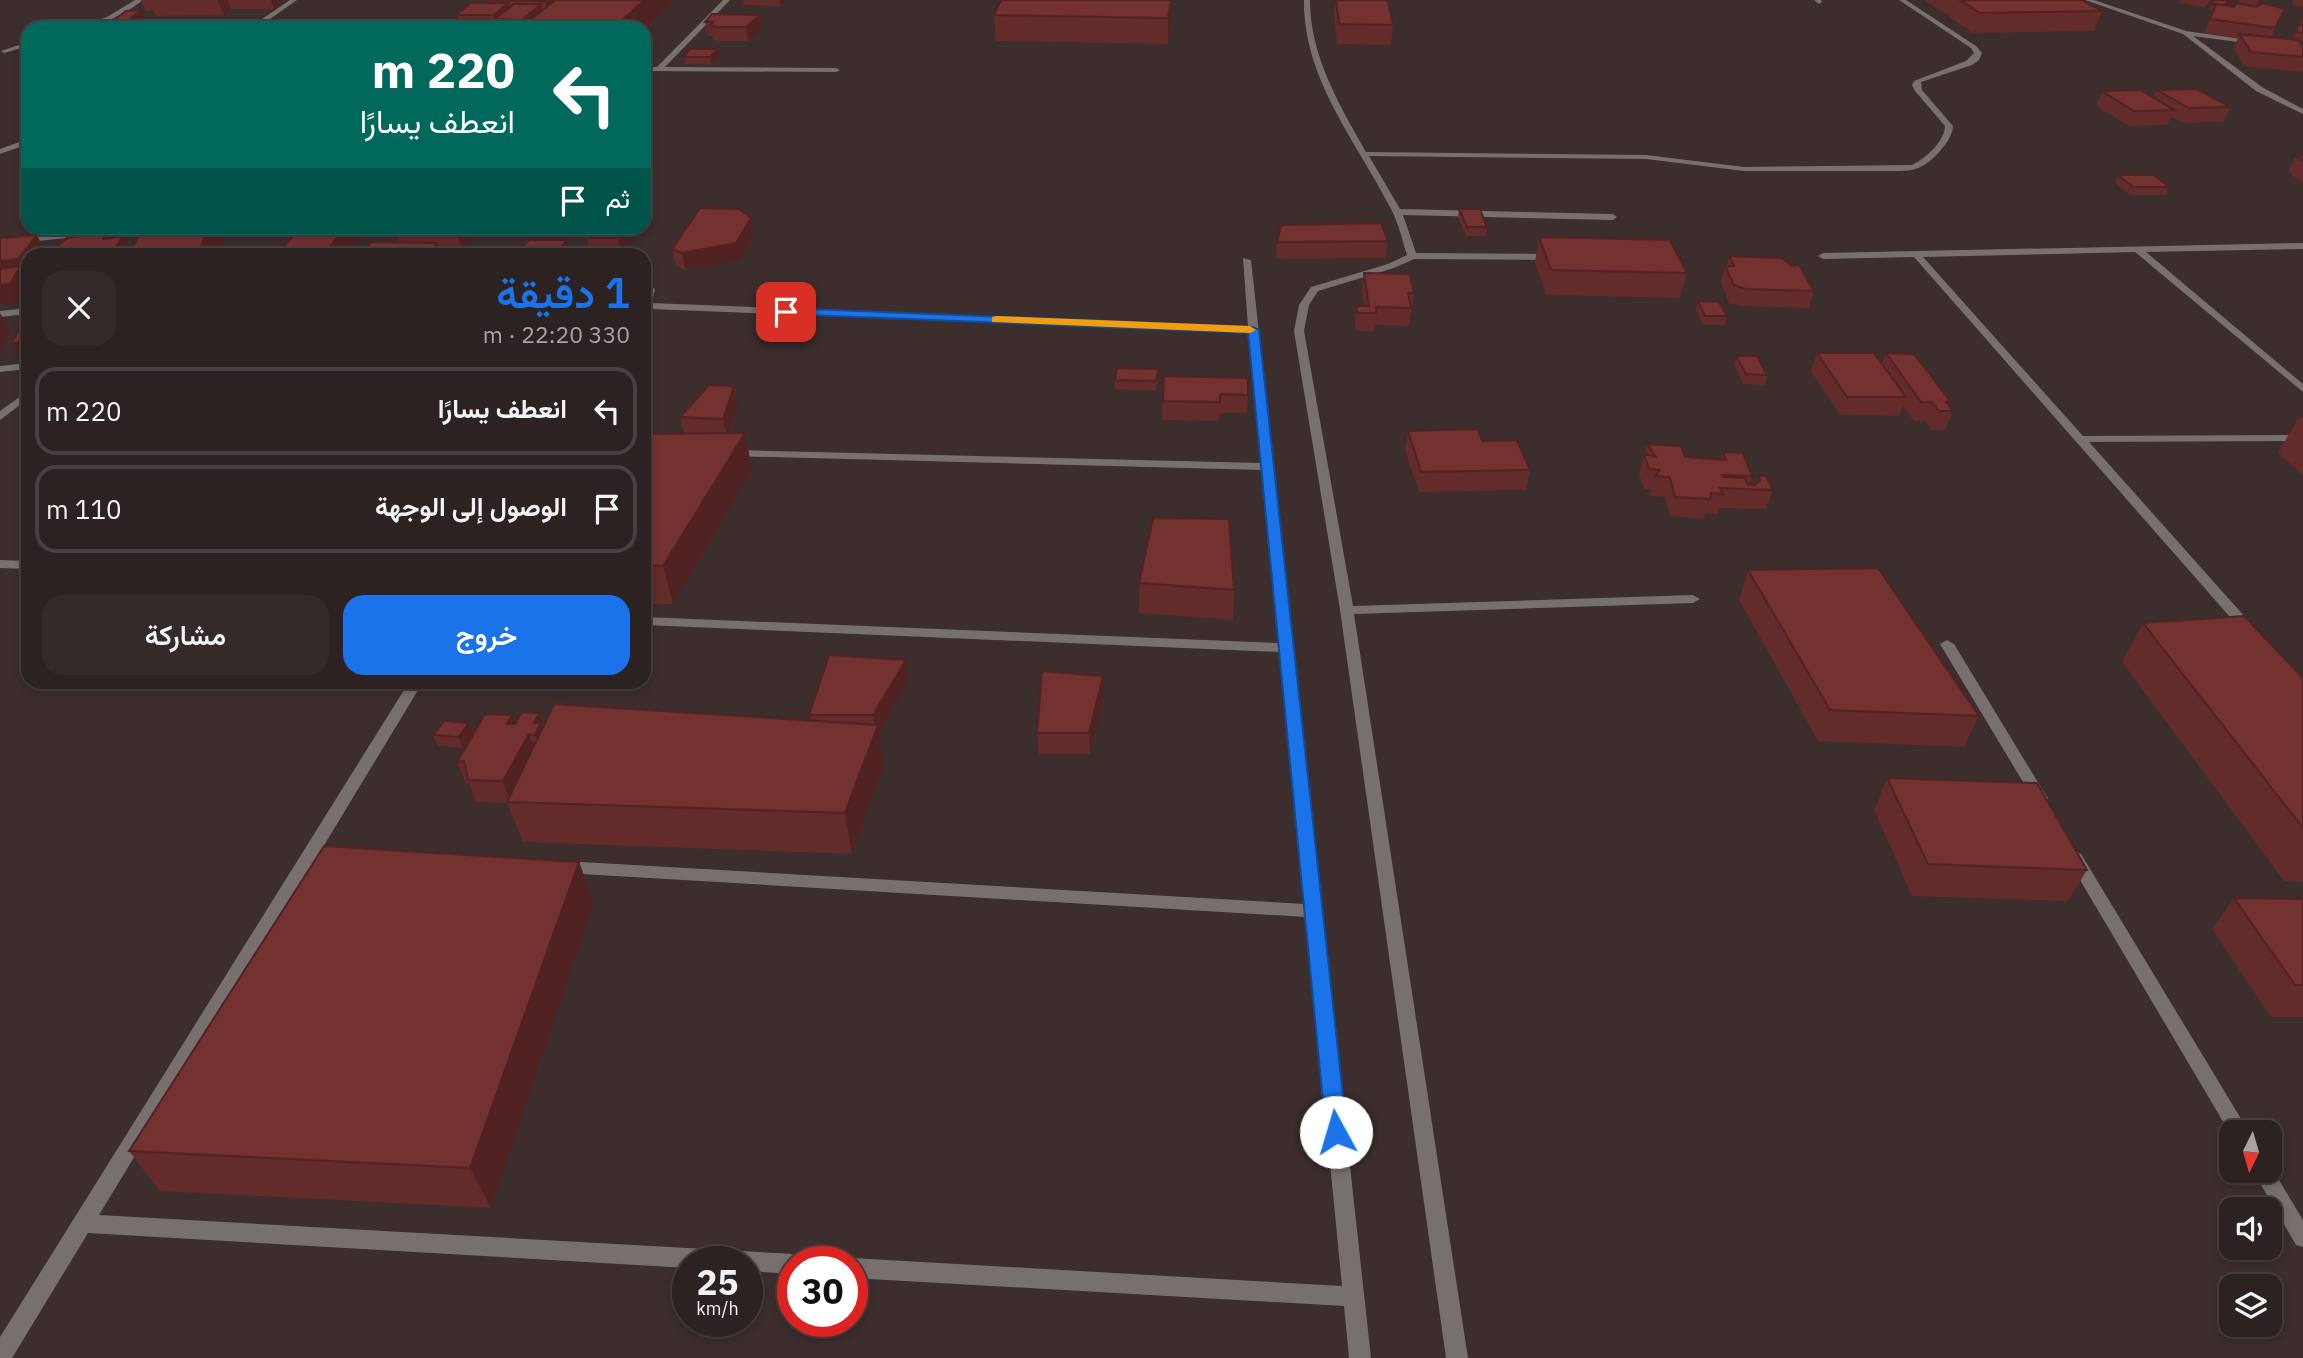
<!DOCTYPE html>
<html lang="ar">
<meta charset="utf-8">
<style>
:root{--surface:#2c2222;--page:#342a2a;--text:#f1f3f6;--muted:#a6a4a5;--line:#483f40;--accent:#1a73e8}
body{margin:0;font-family:"IBM Plex Sans",Vazirmatn,sans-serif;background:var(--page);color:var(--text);direction:rtl;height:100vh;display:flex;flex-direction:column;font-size:26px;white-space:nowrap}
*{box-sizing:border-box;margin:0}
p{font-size:23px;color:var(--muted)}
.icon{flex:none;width:38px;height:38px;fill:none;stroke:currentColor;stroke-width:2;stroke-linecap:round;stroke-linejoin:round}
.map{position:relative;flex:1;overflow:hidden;direction:ltr}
.details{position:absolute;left:21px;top:248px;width:630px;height:441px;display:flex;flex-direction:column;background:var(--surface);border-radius:21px;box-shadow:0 4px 10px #0003,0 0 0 2px var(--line);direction:rtl}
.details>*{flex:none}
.guide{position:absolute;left:21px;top:21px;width:630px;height:214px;border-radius:21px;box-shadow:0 4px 10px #0003,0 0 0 2px var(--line);direction:rtl;background:#00695c;color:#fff;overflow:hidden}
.needle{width:46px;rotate:185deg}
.fabs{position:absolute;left:2219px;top:1120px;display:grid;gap:14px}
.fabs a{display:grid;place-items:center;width:63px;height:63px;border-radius:14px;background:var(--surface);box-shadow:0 4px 10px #0003,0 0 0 2px var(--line);font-size:35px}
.speed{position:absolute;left:672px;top:1246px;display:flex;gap:14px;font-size:35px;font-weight:700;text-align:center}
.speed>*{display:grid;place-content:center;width:91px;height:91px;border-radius:50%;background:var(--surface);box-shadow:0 4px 10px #0003,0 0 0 2px var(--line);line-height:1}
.speed small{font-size:18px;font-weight:400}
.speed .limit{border:10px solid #d22;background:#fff;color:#111}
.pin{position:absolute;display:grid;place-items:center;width:60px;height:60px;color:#fff;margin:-30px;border-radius:14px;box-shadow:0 4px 10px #0006}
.me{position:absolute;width:77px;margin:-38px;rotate:354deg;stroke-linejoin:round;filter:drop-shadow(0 0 5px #0008)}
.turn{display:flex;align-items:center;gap:24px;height:147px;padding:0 21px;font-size:32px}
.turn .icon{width:91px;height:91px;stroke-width:2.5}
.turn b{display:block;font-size:49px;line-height:60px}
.then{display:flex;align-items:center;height:66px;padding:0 21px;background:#0003;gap:14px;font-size:26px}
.round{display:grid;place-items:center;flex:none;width:74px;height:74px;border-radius:21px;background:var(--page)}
.headline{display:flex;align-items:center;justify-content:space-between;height:119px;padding:0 21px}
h1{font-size:42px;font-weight:600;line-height:52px;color:var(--accent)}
.button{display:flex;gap:14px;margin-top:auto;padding:14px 21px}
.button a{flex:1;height:80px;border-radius:21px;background:var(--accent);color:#fff;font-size:28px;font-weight:600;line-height:80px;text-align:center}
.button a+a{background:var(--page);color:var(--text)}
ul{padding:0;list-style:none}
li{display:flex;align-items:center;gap:21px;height:88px;margin:0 14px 10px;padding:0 7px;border:4px solid var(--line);border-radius:21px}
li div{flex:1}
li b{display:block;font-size:26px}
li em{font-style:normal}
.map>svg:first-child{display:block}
</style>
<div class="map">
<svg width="2303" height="1358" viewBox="0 0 2303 1358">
<rect width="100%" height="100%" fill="#3b2e2d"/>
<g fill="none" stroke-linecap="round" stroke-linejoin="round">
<path fill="#77706f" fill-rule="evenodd" d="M135,0H143C124,15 98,28 74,28L107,17Z
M290,0H297L257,28H249Z
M723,0H730L665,67L836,68L840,70L836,72L644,71V67H657Z
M1304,0H1310C1310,56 1339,104 1366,152L1646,155L1744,167L1912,165C1925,159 1945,141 1945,126L1915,91L1912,85L1914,81L1966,61L1974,53L1971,48L1899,0H1906L1976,46L1982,53L1979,60L1972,65L1921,82L1922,90L1953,126C1953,140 1931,164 1918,168C1911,171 1902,171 1895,171H1744L1646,159L1369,156L1400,209L1613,214L1617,217L1613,220L1403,215L1416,253L1554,254L1559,257L1554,260L1414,259L1394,268L1318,291L1309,305L1304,331L1353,606L1693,595L1700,599L1693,603L1354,614L1468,1358H1446L1340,610L1294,331L1299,305L1311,287L1388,264L1407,255C1402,240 1399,224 1391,209C1357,142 1303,79 1304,0Z
M1814,0H1821L1822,2L1819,4Z
M2085,0H2094L2186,31L2255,41L2253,44L2193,36L2262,87L2303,109V114L2256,91L2183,34Z
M28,42V46L4,53L1,51Z
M28,139V144L0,154V149Z
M112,228H137L133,231L0,245V239Z
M2303,243V249L2146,252L2303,384V392L2135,252L1923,257L2083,436L2303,435V441L2089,442L2254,627L2256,630L2249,634L2244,633L1914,257L1823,259L1818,256L1823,253Z
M1243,258L1251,260L1371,1358H1349L1344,1306L852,1278V1262H844L852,1258L1342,1286L1306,917L564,873L558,871L556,867L558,863L564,861L1305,904L1280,652L644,625V617L1279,643L1262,470L730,456L724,453L730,450L1261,463L1248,333L651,309L649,314L644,315V284L655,289L652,303L1248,327Z
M28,308V314L0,317V311Z
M28,363V369L0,372V366Z
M28,391V399L0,420V411Z
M0,560L28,561V569L0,568Z
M1947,640L1954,644L2045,794L2048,798L2045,802H2035L1940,644Z
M409,682H423L323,847L343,850L345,854L343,858H316L99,1215L793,1254L800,1257L802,1262H793V1274L747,1271V1262H688V1268L88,1233L12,1358H0V1337Z
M2075,852L2081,854L2249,1132H2231V1135L2067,858L2069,854Z
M2270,1165L2303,1220V1247L2296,1245L2253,1171H2270Z"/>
</g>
<path fill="#632b29" d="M141,0H285L274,9H231L224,15L156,16L154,11H146Z
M490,0H675L644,31V28H427L459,24L456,15L491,3Z
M743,0H787L780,6L744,5Z
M1171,0V25L1168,44L996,41L994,15Z
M1335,0H1388L1393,25L1391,45L1337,44L1334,14Z
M1924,0H2082L2102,11L2094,31L1973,33L1949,17L1950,16Z
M2180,0H2211L2205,7L2179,3Z
M2240,0H2259L2256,7L2279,22L2271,37L2303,47V72L2244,66L2233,48L2238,38L2204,33L2213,11H2209L2211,4L2232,2L2227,6L2234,7L2239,4Z
M2293,0H2303V7L2292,5Z
M760,15L762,28L748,41H721L713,40L712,36H708L705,22Z
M144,17L131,27L116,28L113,21Z
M2303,19V41L2293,39L2298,25Z
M718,49L719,56L711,65L685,64L684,57Z
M2157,90L2230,107L2223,122L2183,123L2171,117L2167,125L2128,126L2096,106L2102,91L2154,98Z
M2296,156H2303V183L2288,172Z
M2118,175L2169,187L2166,195H2130L2115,183Z
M1459,209L1487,227L1486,236H1466L1458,218Z
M751,218L754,235L739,261L685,270L676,266L672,249Z
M142,228H226L227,229L217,256L52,255L106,238L123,236L130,252Z
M482,228L461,247L439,248L441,256H359L399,242L396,233Z
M589,228H635L622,255H593L592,249L589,248L585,231Z
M1539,237L1687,273L1680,298L1546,295L1535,262Z
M1388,241L1386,258L1276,259L1277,242Z
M1729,256L1814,291L1809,308L1741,306L1729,303L1721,283L1725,266H1727Z
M1364,273L1414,293L1409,326L1375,325V331H1356L1355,324L1356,306H1365L1362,291Z
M1698,301L1727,316L1724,325H1703L1696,310Z
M1817,353L1882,365L1886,353L1951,402L1949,406L1953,411L1945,430H1932L1925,421H1914L1903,406L1899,416L1840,415L1811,371Z
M1736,356L1767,375L1765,385L1743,384L1734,365Z
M1158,369L1156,391L1115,389V380Z
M1164,376L1248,395L1247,413H1220L1219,421L1162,420Z
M734,386L738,405L729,433H745L752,470L673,604H644V434H684L680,417Z
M2299,417H2303V475L2278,453Z
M1408,431L1482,441L1530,470L1526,490L1419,492L1405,450Z
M1647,444L1685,457L1721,459L1723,452L1752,476L1749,485H1755L1758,476L1773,490L1766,509L1719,508L1717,514L1705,513L1704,519L1670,516L1665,497L1650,496L1651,489H1644L1639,474Z
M1748,570L1979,716L1964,747L1818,741L1739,600Z
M1139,583L1234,590L1233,620L1139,613Z
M2143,623L2303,678V882L2284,881L2122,662Z
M909,681L879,732L884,765L852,854L523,842L507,803L476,802L469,783H466L457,762L515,723L544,726L810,720L809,715Z
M1104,697L1090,754H1039L1037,733Z
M469,723L473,733L463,748L438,746L433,735Z
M1887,778L2087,870L2068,901L1912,896L1874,810Z
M579,862L594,903L491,1208L160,1191L129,1151Z
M2234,898L2303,899V1017H2271L2212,929Z"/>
<path fill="#502322" d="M218,0H227L231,9L224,15Z
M271,0H285L274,9Z
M546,0H564L548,14L545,1Z
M644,0H675L644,31V28H614Z
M780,0H787L780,6Z
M1171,0V25L1168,44V18Z
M2229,0H2233L2221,12L2224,5Z
M508,3L512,16L495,19L497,28L494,15Z
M541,4L544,18L524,28L522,20Z
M141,10L144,17L131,27L128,21Z
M760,15L762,28L748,41L746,27Z
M718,49L719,56L711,65L710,57Z
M650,58L653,72L644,81V63Z
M751,218L754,235L739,261L685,270L682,253Z
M208,228H226L227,229L217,256H197Z
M346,228H367L342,256H279L278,252Z
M459,228H482L461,247L456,230Z
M623,228H635L622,255L618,238Z
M37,235L45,252L43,256H28V275L25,276L28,282V286L19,301L0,304V261Z
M123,236L131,253L129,256H114L112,252Z
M567,240L571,256H554Z
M437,243L441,256H426Z
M0,313L10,331L0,355Z
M28,341V360L21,361L11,343Z
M734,386L738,405L727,438L723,419Z
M745,433L752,470L673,604L663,566Z
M906,660L909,681L879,732L884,765L852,854L845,813L876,730L873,715Z
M1103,676L1104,697L1090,754L1089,733Z
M539,713L547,734L542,756L535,735L534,723Z
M512,715L520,736L507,724Z
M469,723L473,733L463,748L458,737Z
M529,734L537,755L511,803L503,781Z
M579,862L594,903L491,1208L470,1168Z"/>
<path fill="#733230" stroke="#502322" stroke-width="2" d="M490,0H546L545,1Z
M555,0H644L614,28H521Z
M1001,0H1171L1168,18L994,15Z
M1336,0H1388L1393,25L1339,24Z
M1960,0H2082L2102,11L1980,13Z
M2215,0H2229L2224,5L2211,4Z
M471,3H508L494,15H456Z
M2237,3L2256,7L2263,3L2285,9L2275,28L2210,19L2216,4L2234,7Z
M514,4H541L522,20L495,19Z
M141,10L128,21H113L126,11Z
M712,14L760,15L746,27H719L710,26L713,22H705Z
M432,24L485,25L478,28H427Z
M2298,25H2303V33L2296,32Z
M2239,34L2298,40L2303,47V57L2251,52Z
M690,49H718L710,57H684Z
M644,58H650L644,63Z
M2197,89L2230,107L2189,108L2157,90Z
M2141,90L2174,110L2134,111L2102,91Z
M2296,156H2303V161Z
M2118,175H2154L2169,187H2133Z
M700,208L739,209L751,218L736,243L682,253L672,249Z
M1459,209H1480L1487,227H1467Z
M1381,223L1388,241L1277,242L1281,225Z
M142,228H208L197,256H129Z
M301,228H346L328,248L278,252Z
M400,228H459L456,230L396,233Z
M589,228H623L618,238H589L592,234L585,231Z
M104,234L103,239L123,236L112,252L52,255L54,249L68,237Z
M37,235L18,259L0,261V238Z
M1539,237L1670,240L1687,273L1551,270Z
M529,240H567L554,256H513Z
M371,242L437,243L426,256H359Z
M1729,256L1782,258L1792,266L1799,265L1814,291L1746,289L1734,285L1725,266H1734Z
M20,266L10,284L0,285V269Z
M1364,273L1410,274L1414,293H1408L1411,308L1376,307V313H1357L1356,306H1369Z
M1698,301L1719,302L1727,316H1705Z
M28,318V341L11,343Z
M1817,353H1874L1906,397H1847Z
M1886,353L1914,354L1951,402H1946L1953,411H1939L1932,402H1921Z
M1736,356H1757L1767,375L1746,374Z
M1117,368L1158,369L1156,381L1115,380Z
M1164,376L1248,378V395L1220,394V402L1163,401Z
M709,385L734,386L723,419L680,417Z
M1478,429L1482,441L1517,440L1530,470L1421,472L1408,431Z
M745,433L663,566L644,565V434Z
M1647,444L1681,446L1685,457L1726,460L1723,452L1743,453L1752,476L1722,475L1723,477L1745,478L1747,484L1755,485L1760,480L1758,476H1766L1773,490L1720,488L1723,494L1711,493L1710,499L1675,497L1670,477L1655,476L1660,470L1649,469L1644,454L1656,457Z
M1153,518L1229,519L1234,590L1139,583Z
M1878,568L1979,716L1830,710L1748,570Z
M2244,616L2303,678V828L2143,623Z
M829,655L906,660L873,715H809Z
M1042,671L1103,676L1089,733H1037Z
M554,704L878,725L845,813L507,802Z
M522,712L539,713L534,723H540L535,735L529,734L503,781L468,780L464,761L457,762L485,714L512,715L507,724H515Z
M444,721L469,723L458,737L433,735Z
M1887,778L2037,783L2087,870L1928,864Z
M324,846L579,862L470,1168L129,1151Z
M2234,898L2303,899V985H2295Z"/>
<path fill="#1a73e8" stroke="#114b97" stroke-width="2" d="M786,308L1253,327L1259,330L1347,1132L1344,1138L1336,1141L1329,1138L1326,1132L1248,333L782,314L780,312Z"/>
<path fill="#f59e0b" d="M996,316L1250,326L1256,330L1250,333L992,322V317Z"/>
</svg>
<div class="fabs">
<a><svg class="needle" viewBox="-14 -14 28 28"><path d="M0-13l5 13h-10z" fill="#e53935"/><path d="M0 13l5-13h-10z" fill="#a6a4a5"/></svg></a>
<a><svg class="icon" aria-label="sound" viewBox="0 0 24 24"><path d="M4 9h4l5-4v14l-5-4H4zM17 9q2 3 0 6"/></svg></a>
<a><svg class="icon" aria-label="layers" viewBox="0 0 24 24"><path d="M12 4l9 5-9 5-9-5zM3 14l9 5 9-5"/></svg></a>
</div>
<div class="speed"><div>25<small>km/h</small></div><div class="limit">30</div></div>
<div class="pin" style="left:786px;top:312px;background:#d93025"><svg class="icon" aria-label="arrive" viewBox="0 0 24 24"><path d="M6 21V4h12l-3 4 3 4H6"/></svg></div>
<svg class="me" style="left:1336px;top:1132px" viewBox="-20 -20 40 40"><circle r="19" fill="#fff"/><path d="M0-13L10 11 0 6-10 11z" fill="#1a73e8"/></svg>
<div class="guide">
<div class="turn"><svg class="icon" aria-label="left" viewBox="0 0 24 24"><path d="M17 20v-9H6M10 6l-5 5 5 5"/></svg><div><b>220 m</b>انعطف يسارًا</div></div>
<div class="then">ثم<svg class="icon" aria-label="arrive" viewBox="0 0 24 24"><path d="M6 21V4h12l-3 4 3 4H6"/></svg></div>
</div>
<section class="details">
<div class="headline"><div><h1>1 دقيقة</h1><p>330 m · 22:20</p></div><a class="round"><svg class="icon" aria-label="close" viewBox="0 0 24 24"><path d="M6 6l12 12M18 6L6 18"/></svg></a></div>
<ul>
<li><svg class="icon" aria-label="left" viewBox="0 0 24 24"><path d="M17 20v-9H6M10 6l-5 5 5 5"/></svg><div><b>انعطف يسارًا</b></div><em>220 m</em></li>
<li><svg class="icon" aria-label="arrive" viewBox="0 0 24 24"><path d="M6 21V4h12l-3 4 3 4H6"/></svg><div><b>الوصول إلى الوجهة</b></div><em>110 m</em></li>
</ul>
<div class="button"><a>خروج</a><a>مشاركة</a></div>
</section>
</div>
